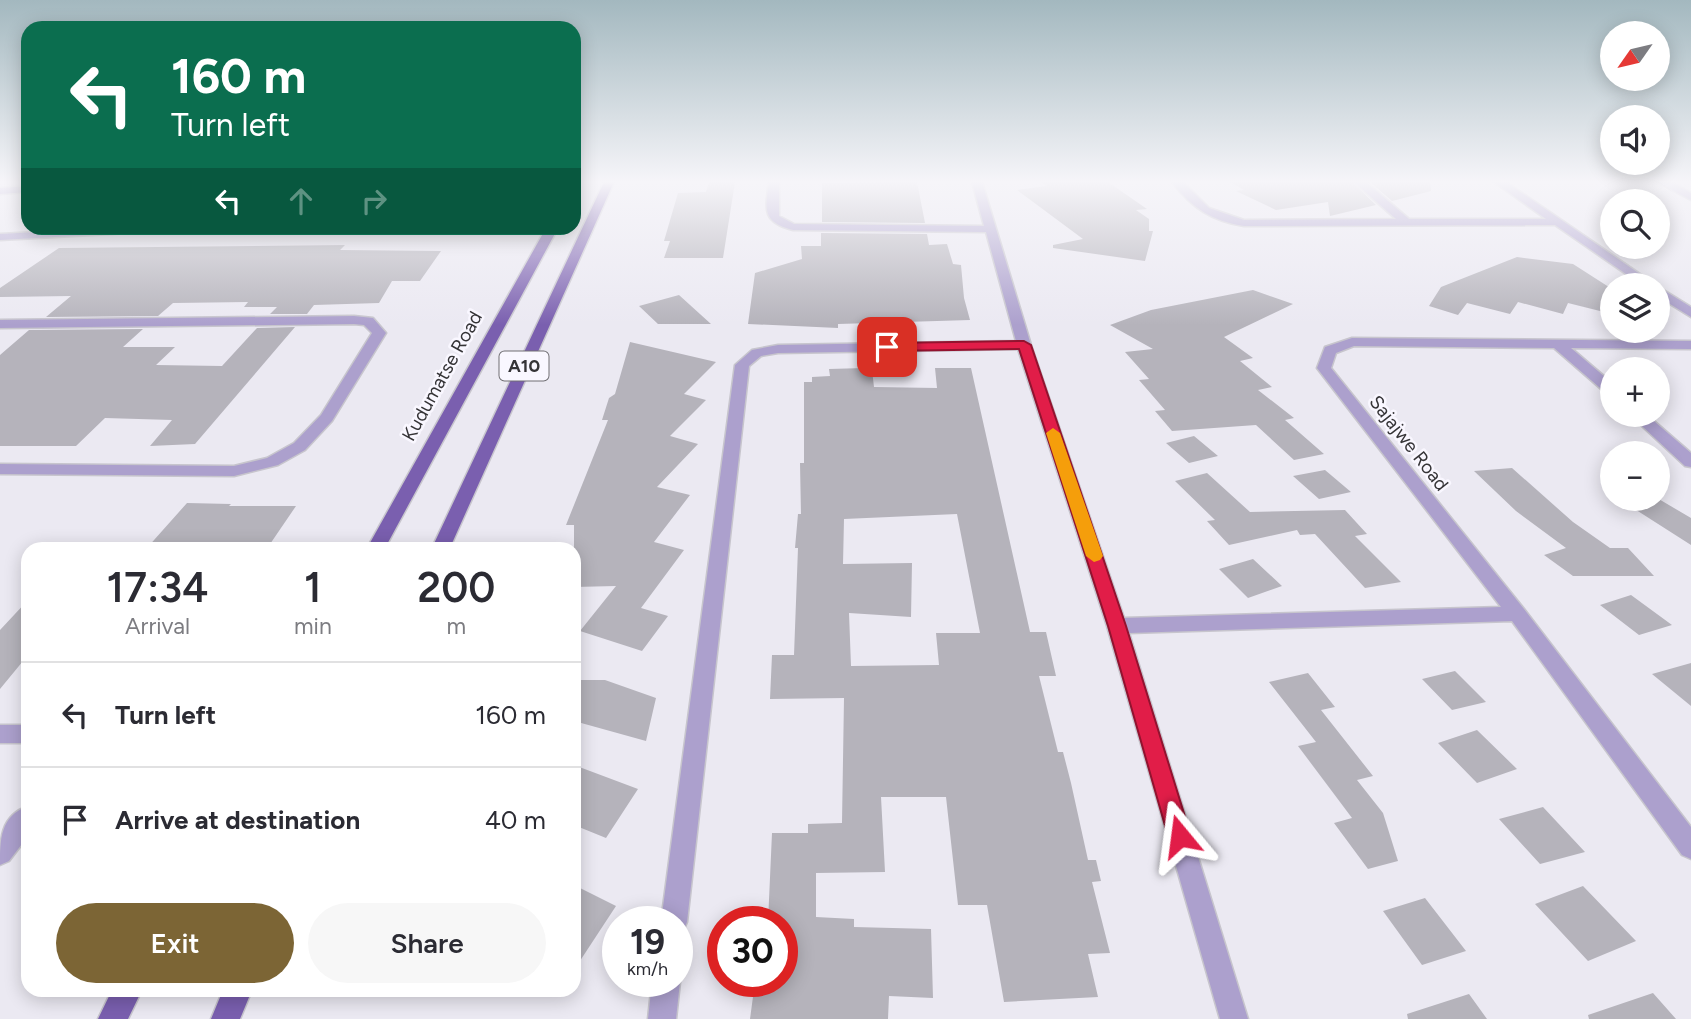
<!DOCTYPE html>
<meta charset="utf-8">
<style>
:root{--surface:#fff;--page:#f7f7f7;--text:#2b2b33;--muted:#7c7c81;--line:#e1e1e2;--accent:#7c6535}
body{margin:0;font-family:Figtree,sans-serif;background:var(--page);color:var(--text);height:100vh;display:flex;flex-direction:column;font-size:26px;white-space:nowrap}
*{box-sizing:border-box;margin:0}
p{font-size:23px;color:var(--muted)}
.icon{flex:none;width:38px;height:38px;fill:none;stroke:currentColor;stroke-width:2;stroke-linecap:round;stroke-linejoin:round}
.map{position:relative;flex:1;overflow:hidden}
.details{position:absolute;left:21px;top:542px;width:560px;height:455px;display:flex;flex-direction:column;background:var(--surface);border-radius:21px;box-shadow:0 4px 18px #0003}
.details>*{flex:none}
.hud{position:absolute;left:21px;top:21px;width:560px;height:214px;border-radius:21px;box-shadow:0 4px 18px #0003;background:#0b6e4f;color:#fff;overflow:hidden}
.needle{width:46px;rotate:236deg}
.buttons{position:absolute;left:1600px;top:21px;display:grid;gap:14px}
.buttons a{display:grid;place-items:center;width:70px;height:70px;border-radius:50%;background:var(--surface);box-shadow:0 4px 18px #0003;font-size:35px}
.speed{position:absolute;left:602px;top:906px;display:flex;gap:14px;font-size:35px;font-weight:700;text-align:center}
.speed>*{display:grid;place-content:center;width:91px;height:91px;border-radius:50%;background:var(--surface);box-shadow:0 4px 18px #0003;line-height:1}
.speed small{font-size:18px;font-weight:400}
.speed .limit{border:10px solid #d22;background:#fff;color:#111}
.pin{position:absolute;display:grid;place-items:center;width:60px;height:60px;color:#fff;margin:-30px;border-radius:14px;box-shadow:0 4px 10px #0006}
.me{position:absolute;width:77px;margin:-38px;rotate:344deg;stroke-linejoin:round;filter:drop-shadow(0 0 5px #0008)}
.turn{display:flex;align-items:center;gap:24px;height:147px;padding:0 35px;font-size:32px}
.turn .icon{width:91px;height:91px;stroke-width:2.5}
.turn b{display:block;font-size:49px;line-height:60px}
.lanes{display:flex;align-items:center;height:66px;padding:0 35px;background:#0003;justify-content:center;gap:35px;direction:ltr}
.lanes .off{opacity:.35}
.eta{display:flex;justify-content:space-evenly;align-items:center;height:119px;text-align:center}
.eta b{font-size:42px;font-weight:600;line-height:49px}
.cta{display:flex;gap:14px;margin-top:auto;padding:14px 35px}
.cta a{flex:1;height:80px;border-radius:42px;background:var(--accent);color:#fff;font-size:28px;font-weight:600;line-height:80px;text-align:center}
.cta a+a{background:var(--page);color:var(--text)}
ul{padding:0;list-style:none}
li{display:flex;align-items:center;gap:21px;height:105px;padding:0 35px;border-top:2px solid var(--line)}
li div{flex:1}
li b{display:block;font-size:26px}
li em{font-style:normal}
.map>svg:first-child{display:block}
</style>
<div class="map">
<svg width="1691" height="1019" viewBox="0 0 1691 1019">
<rect width="100%" height="100%" fill="#ebe9f2"/>
<path fill="#b5b3bb" fill-rule="evenodd" d="M709,182H735L723,258H664L670,241H664L678,193L706,192Z
M917,182L925,223L822,222V183Z
M1041,182H1108L1147,209L1136,210L1149,219V231H1153L1145,261L1053,248V245L1083,239L1017,190L1046,186Z
M1230,182H1352L1376,205L1330,216L1328,202L1276,210L1236,191L1244,190Z
M1370,182H1430L1431,191L1392,201Z
M821,233L927,234L929,245L947,244L953,264L961,265L964,298L970,320L838,324V328L748,324L755,273L802,259L801,246H821Z
M345,245L340,250L441,251L420,281H392L379,303L314,305L307,314H270L277,307H244L248,302L173,303L158,316L46,317L71,296L0,297V288L59,248Z
M1517,257L1573,264L1612,289V314L1568,303L1563,314L1518,302L1510,314L1467,303L1458,315L1429,306L1441,287Z
M1253,290L1293,304L1224,337L1253,358L1240,361L1272,387L1258,390L1294,418L1285,420L1324,454L1294,460L1256,425L1172,431L1155,411L1165,410L1139,380L1149,379L1125,352L1153,349L1110,325L1151,310Z
M679,295L711,324H658L639,306Z
M295,327L195,444L150,446L172,420L105,418L76,446H0V355L29,330L143,329L123,347H175L156,365L222,366L257,328Z
M630,342L716,362L684,394L706,400L670,436L698,444L657,487L690,495L654,542L684,550L641,608L668,616L642,651L580,631L616,586L574,587V525H566L608,420H602L609,398L615,394Z
M864,368L872,370L874,387L937,388L935,368H971L1030,632H1046L1056,676H1039L1058,752H1063L1071,783L1088,860H1096L1101,881L1092,882L1110,953L1088,954L1098,997L1004,1002L987,905H958L946,797H881L885,872L816,873V917L854,919V927L931,929L933,998L889,996L888,1019H750L755,982H782V922H768L772,833H808V824L842,823L844,698L770,699L772,655H794L798,548H795L798,514H801L800,463H804V382H812V377L830,376L829,369ZM957,514L980,633H936L939,665L851,666L849,613L911,617L912,563L843,564L844,519Z
M1194,436L1218,456L1189,463L1166,443Z
M1512,468L1573,522L1610,548H1628L1654,576H1573L1544,555L1566,548L1516,511L1474,471Z
M1325,470L1351,492L1319,499L1293,476Z
M1207,473L1250,512L1345,510L1367,534L1355,536L1401,582L1365,588L1315,534L1300,535L1297,530L1229,545L1207,521L1215,520L1175,481Z
M1657,498L1691,518V545L1619,499Z
M187,503L231,504L229,506H296L266,550L146,549Z
M1253,559L1282,586L1248,598L1219,569Z
M1631,595L1672,625L1639,635L1600,605Z
M28,600V655L0,689V630Z
M1691,663V706L1652,674Z
M1455,671L1486,702L1452,710L1422,679Z
M1308,673L1335,707L1321,710L1373,776L1357,780L1383,813L1398,861L1368,869L1334,823L1352,818L1298,746L1316,742L1269,682Z
M574,680H605L656,698L646,741L574,721Z
M1477,730L1517,769L1477,783L1438,743Z
M574,765L638,789L606,838L574,825Z
M1543,807L1585,852L1540,864L1499,819Z
M574,885L616,906L574,970Z
M1583,886L1636,941L1588,961L1535,904Z
M1425,898L1466,951L1422,965L1383,911Z
M1653,993L1676,1019H1589L1588,1015Z
M1469,994L1487,1019H1408L1407,1014Z"/>
<g fill="none" stroke-linecap="round" stroke-linejoin="round">
<g stroke="#c7c5cd" stroke-width="3">
<path id="street" d="M769,182H779V216L794,224L984,226L972,182H982L1031,345L1124,618L1501,607L1317,368L1325,347L1352,338L1691,341V349L1571,348L1612,383V395L1607,394L1554,348L1354,346L1336,353L1331,368L1524,609L1691,827V859L1682,855L1512,621L1129,633L1248,1019H1220L1107,626L1018,349L778,353L761,356L749,366L687,922L683,931L677,934V922H661L735,365L752,350L778,345L1016,341L986,232L793,230C762,222 765,210 769,182Z
M1172,182H1183L1209,208L1244,220L1396,219L1354,182H1366L1409,219H1546L1494,182H1506L1656,285H1642L1555,225L1244,226C1212,221 1192,208 1172,182Z
M1657,182H1671L1691,193V200Z
M112,228H266L260,231H165L0,240V234Z
M1657,286L1691,307V317L1657,296Z
M354,316L373,318L386,333L332,421L305,450L278,465L234,476L0,474V464L234,466L267,458L294,443L321,415L372,333L364,325L354,324L0,328V320Z
M1630,415H1647L1691,453V467L1685,466Z
M0,725H28V743H0Z
M28,806V836L9,861L0,865C0,840 0,816 28,806Z
M677,975L680,982L676,1019H648L652,982H677Z"/>
</g>
<g stroke="#c7c5cd" stroke-width="3">
<path id="secondary" d="M28,186V192L0,194V188Z"/>
</g>
<g stroke="#c7c5cd" stroke-width="3">
<path id="primary" d="M574,182H579V183L574,186Z
M604,182H614L449,550H431Z
M546,228H558L384,550H366Z
M112,990H142L128,1019H98Z
M223,990H252L240,1019H211Z"/>
</g>
<use href="#street" fill="#aca0cd" fill-rule="evenodd"/>
<use href="#secondary" fill="#8f7abc" fill-rule="evenodd"/>
<use href="#primary" fill="#7a5faf" fill-rule="evenodd"/>
</g>
<linearGradient id="sky" x2="0" y2="1"><stop stop-color="#a3b8bf"/><stop offset="0.56" stop-color="#f6f5f9"/><stop offset="1" stop-color="#f6f5f9" stop-opacity="0"/></linearGradient>
<rect width="1691" height="325" fill="url(#sky)"/>
<path fill="#e11d48" stroke="#92132f" stroke-width="2" d="M1024,341L1031,345L1126,626L1191,836L1188,843L1180,846L1172,843L1168,836L1108,626L1019,349L887,351L881,347L887,343Z"/>
<path fill="#f59e0b" d="M1053,428L1060,433L1103,556L1100,560L1094,562L1086,556L1046,433Z"/>
<g text-anchor="middle" dominant-baseline="central" stroke-width="5" stroke-linejoin="round" paint-order="stroke">
<rect fill="#f9f7ff" stroke="#706e73" stroke-width="2" x="499.5" y="351.5" width="49" height="29" rx="5"/>
<g font-size="18" font-weight="bold" fill="#353437">
<text x="524" y="366">A10</text>
</g>
<g font-size="19" fill="#353437" stroke="#f9f7ff">
<text transform="translate(442 376) rotate(-61)">Kudumatse Road</text>
<text transform="translate(1409 443) rotate(52)">Sajajwe Road</text>
</g>
</g>
</svg>
<div class="buttons">
<a><svg class="needle" viewBox="-14 -14 28 28"><path d="M0-13l5 13h-10z" fill="#e53935"/><path d="M0 13l5-13h-10z" fill="#7c7c81"/></svg></a>
<a><svg class="icon" aria-label="sound" viewBox="0 0 24 24"><path d="M4 9h4l5-4v14l-5-4H4zM17 9q2 3 0 6"/></svg></a>
<a><svg class="icon" aria-label="search" viewBox="0 0 24 24"><circle cx="10" cy="10" r="6"/><path d="M15 15l6 6"/></svg></a>
<a><svg class="icon" aria-label="layers" viewBox="0 0 24 24"><path d="M12 4l9 5-9 5-9-5zM3 14l9 5 9-5"/></svg></a>
<a>+</a>
<a>−</a>
</div>
<div class="speed"><div>19<small>km/h</small></div><div class="limit">30</div></div>
<div class="pin" style="left:887px;top:347px;background:#d93025"><svg class="icon" aria-label="arrive" viewBox="0 0 24 24"><path d="M6 21V4h12l-3 4 3 4H6"/></svg></div>
<svg class="me" style="left:1180px;top:836px" viewBox="-20 -20 40 40"><path d="M0-17L14 15 0 8-14 15z" fill="#e11d48" stroke="#fff" stroke-width="4"/></svg>
<div class="hud">
<div class="turn"><svg class="icon" aria-label="left" viewBox="0 0 24 24"><path d="M17 20v-9H6M10 6l-5 5 5 5"/></svg><div><b>160 m</b>Turn left</div></div>
<div class="lanes"><svg class="icon" aria-label="left" viewBox="0 0 24 24"><path d="M17 20v-9H6M10 6l-5 5 5 5"/></svg><svg class="icon off" aria-label="ahead" viewBox="0 0 24 24"><path d="M12 20V5M6 11l6-6 6 6"/></svg><svg class="icon off" aria-label="right" viewBox="0 0 24 24"><path d="M7 20v-9h11M14 6l5 5-5 5"/></svg></div>
</div>
<section class="details">
<div class="eta">
<div><b>17:34</b><p>Arrival</p></div>
<div><b>1</b><p>min</p></div>
<div><b>200</b><p>m</p></div>
</div>
<ul>
<li><svg class="icon" aria-label="left" viewBox="0 0 24 24"><path d="M17 20v-9H6M10 6l-5 5 5 5"/></svg><div><b>Turn left</b></div><em>160 m</em></li>
<li><svg class="icon" aria-label="arrive" viewBox="0 0 24 24"><path d="M6 21V4h12l-3 4 3 4H6"/></svg><div><b>Arrive at destination</b></div><em>40 m</em></li>
</ul>
<div class="cta"><a>Exit</a><a>Share</a></div>
</section>
</div>
